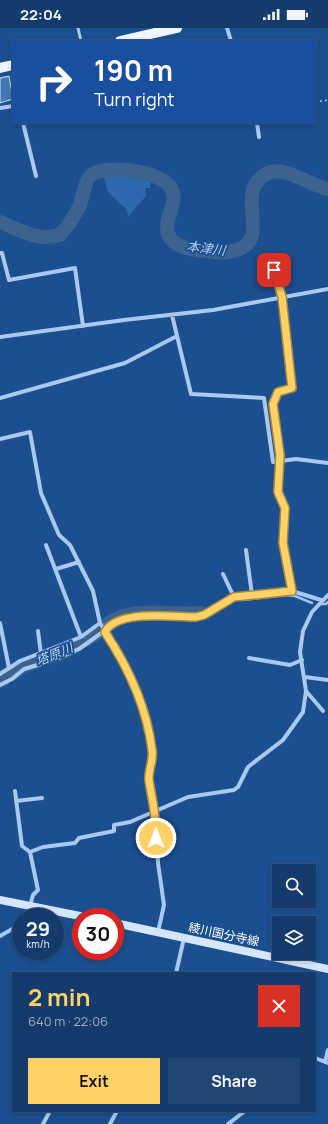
<!DOCTYPE html>
<meta charset="utf-8">
<style>
:root{--surface:#143b6b;--page:#214673;--text:#f1f3f6;--muted:#9dadc1;--line:#33557e;--accent:#ffd166}
body{margin:0;font-family:Manrope,"Noto Sans JP",sans-serif;background:var(--page);color:var(--text);height:100vh;display:flex;flex-direction:column;font-size:15px;white-space:nowrap}
*{box-sizing:border-box;margin:0}
p{font-size:13px;color:var(--muted)}
.icon{flex:none;width:22px;height:22px;fill:none;stroke:currentColor;stroke-width:2;stroke-linecap:round;stroke-linejoin:round}
.map{position:relative;flex:1;overflow:hidden}
.details{position:absolute;left:12px;top:944px;width:304px;height:140px;display:flex;flex-direction:column;background:var(--surface);border-radius:0px;box-shadow:0 2px 6px #0003,0 0 0 1px var(--line)}
.details>*{flex:none}
.hud{position:absolute;left:12px;top:12px;width:304px;height:84px;border-radius:0px;box-shadow:0 2px 6px #0003,0 0 0 1px var(--line);background:#1a4fa0;color:#fff;overflow:hidden}
.tools{position:absolute;left:272px;top:836px;display:grid;gap:8px}
.tools a{display:grid;place-items:center;width:44px;height:44px;border-radius:0px;background:var(--surface);box-shadow:0 2px 6px #0003,0 0 0 1px var(--line);font-size:20px}
.speed{position:absolute;left:12px;top:880px;display:flex;gap:8px;font-size:20px;font-weight:700;text-align:center}
.speed>*{display:grid;place-content:center;width:52px;height:52px;border-radius:50%;background:var(--surface);box-shadow:0 2px 6px #0003,0 0 0 1px var(--line);line-height:1}
.speed small{font-size:10px;font-weight:400}
.speed .limit{border:6px solid #d22;background:#fff;color:#111}
.pin{position:absolute;display:grid;place-items:center;width:34px;height:34px;color:#fff;margin:-17px;border-radius:8px;box-shadow:0 2px 6px #0006}
.me{position:absolute;width:44px;margin:-22px;rotate:0deg;stroke-linejoin:round;filter:drop-shadow(0 0 3px #0008)}
.turn{display:flex;align-items:center;gap:14px;height:84px;padding:0 16px;font-size:18px}
.turn .icon{width:52px;height:52px;stroke-width:2.5}
.turn b{display:block;font-size:28px;line-height:34px}
.round{display:grid;place-items:center;flex:none;width:42px;height:42px;border-radius:0px;background:var(--page)}
.head{display:flex;align-items:center;justify-content:space-between;height:68px;padding:0 16px}
h1{font-size:24px;font-weight:700;line-height:30px;color:var(--accent)}
.primary-button{display:flex;gap:8px;margin-top:auto;padding:8px 16px}
.primary-button a{flex:1;height:46px;border-radius:0px;background:var(--accent);color:#111;font-size:16px;font-weight:700;line-height:46px;text-align:center}
.primary-button a+a{background:var(--page);color:var(--text)}
.status{display:flex;justify-content:space-between;align-items:center;height:28px;padding:0 20px;background:var(--surface);direction:ltr}
.status svg{height:11px;fill:currentColor}
.map>svg:first-child{display:block}
</style>
<div class="status"><b>22:04</b><svg viewBox="0 0 49 12"><path d="M0 12V9h3v3zM5 12V6h3v6zM10 12V3h3v9zM15 12V0h3v12zM26 1h20v11H26zM47 4h2v5h-2z"/></svg></div>
<div class="map">
<svg width="328" height="1096" viewBox="0 0 328 1096">
<rect width="100%" height="100%" fill="#1b4f8f"/>
<path fill="#2e69ad" d="M130,147L150,152V160H145L146,168L128,189L127,182L108,164L104,149Z"/>
<g fill="none" stroke-linecap="round" stroke-linejoin="round">
<path stroke="#9cc4f0" stroke-width="2.5" d="M242,572L286,567L295,568L312,575
M320,576H326L328,574"/>
<path stroke="#3c6290" stroke-width="14" d="M0,194C20,202 39,214 60,207C68,198 75,188 80,177C83,169 84,155 90,148C104,135 162,143 171,160C180,175 161,193 169,208C176,222 201,223 215,224C222,225 230,224 236,222C272,213 235,168 263,148C267,145 272,143 277,143C294,144 311,157 328,161
M107,596C133,577 171,588 202,585
M12,646L21,639L64,624L96,606
M0,653L3,652"/>
</g>
<path fill="#4478b7" stroke="#cfe3fa" d="M9,48L13,71L0,75V50Z"/>
<g fill="none" stroke-linecap="round" stroke-linejoin="round">
<path stroke="#a9c9ee" stroke-width="1.5" stroke-dasharray="2 3" stroke-linecap="butt" d="M315,74L328,72"/>
<path stroke="#a9c9ee" stroke-width="3" d="M78,0L81,13"/>
<path stroke="#a9c9ee" stroke-width="4" d="M227,0L231,13
M0,80L13,78
M23,95L36,148
M257,95L259,109
M0,225H2L9,252L75,240L83,298
M262,232L270,229L281,269L292,360L278,364L273,376L280,427L278,464L285,480L283,515L292,563
M172,287L191,366L264,370L273,434L296,431L328,435
M0,309L124,292L213,282L328,261
M0,370L125,335L177,308
M0,411L30,404L41,465L59,507L70,517L93,563L100,595L128,642L147,692L153,724L149,750L157,795L158,835L164,877L158,904
M46,517L81,609
M246,522L252,567
M56,541L79,534
M223,546L234,569
M0,595L9,640
M38,603L41,626
M249,630L290,637L302,632
M0,646L20,633L81,609L100,595
M305,649L328,652
M0,657L12,651L24,641L54,632L79,621L121,591L135,588L196,589L204,587L234,569L292,563L321,572
M306,663L323,683
M15,763L22,818L30,824L38,862L33,867L27,889
M16,773L42,770
M30,824L43,819L75,815L79,810L114,803V797L130,794L188,769L234,762L238,759L248,739L283,712L303,684L306,663L300,624L303,603L312,584L328,567
M0,908L21,896
M176,945L184,910
M315,1030L328,1035
M325,1034L328,1022
M43,1096L50,1083
M110,1096L117,1083
M228,1096L245,1083"/>
<path stroke="#d6e6fa" stroke-width="8" d="M0,872L85,889
M115,895L328,941"/>
<path stroke="#f0f6ff" stroke-width="10" d="M120,13L177,0
M0,40L13,37"/>
</g>
<g fill="none" stroke-linecap="round" stroke-linejoin="round">
<g stroke="#a68842" stroke-width="10">
<path id="route" d="M156,810C157,790 152,772 149,752C148,742 154,732 152,722C147,680 128,639 105,604C117,581 174,589 196,589L204,587L234,569L292,563L283,515L285,480L278,464L280,427L273,376L278,364L292,360L282,269L274,242"/>
</g>
<use href="#route" stroke="#ffd166" stroke-width="7"/>
</g>
<g text-anchor="middle" dominant-baseline="central" stroke-width="3.5" stroke-linejoin="round" paint-order="stroke">
<g font-size="12" fill="#fff" stroke="#1b4f8f">
<text transform="translate(224 906) rotate(12)">綾川国分寺線</text>
</g>
<g font-size="13" font-style="italic" fill="#b5d3f5" stroke="#1b4f8f">
<text transform="translate(206 220) rotate(7)">本津川</text>
<text transform="translate(54 626) rotate(-23)">塔原川</text>
</g>
</g>
</svg>
<div class="tools">
<a><svg class="icon" aria-label="search" viewBox="0 0 24 24"><circle cx="10" cy="10" r="6"/><path d="M15 15l6 6"/></svg></a>
<a><svg class="icon" aria-label="layers" viewBox="0 0 24 24"><path d="M12 4l9 5-9 5-9-5zM3 14l9 5 9-5"/></svg></a>
</div>
<div class="speed"><div>29<small>km/h</small></div><div class="limit">30</div></div>
<div class="pin" style="left:274px;top:242px;background:#d93025"><svg class="icon" aria-label="arrive" viewBox="0 0 24 24"><path d="M6 21V4h12l-3 4 3 4H6"/></svg></div>
<svg class="me" style="left:156px;top:810px" viewBox="-20 -20 40 40"><circle r="17" fill="#ffd166" stroke="#fff" stroke-width="3"/><path d="M0-11L8 9 0 5-8 9z" fill="#fff"/></svg>
<div class="hud">
<div class="turn"><svg class="icon" aria-label="right" viewBox="0 0 24 24"><path d="M7 20v-9h11M14 6l5 5-5 5"/></svg><div><b>190 m</b>Turn right</div></div>
</div>
<section class="details">
<div class="head"><div><h1>2 min</h1><p>640 m · 22:06</p></div><a class="round" style="background:#d93025;color:#fff"><svg class="icon" aria-label="close" viewBox="0 0 24 24"><path d="M6 6l12 12M18 6L6 18"/></svg></a></div>
<div class="primary-button"><a>Exit</a><a>Share</a></div>
</section>
</div>
